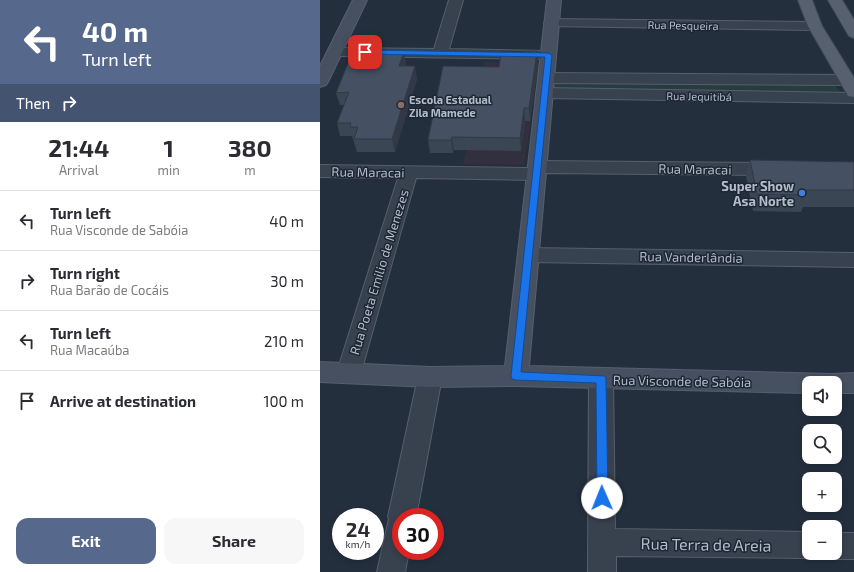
<!DOCTYPE html>
<meta charset="utf-8">
<style>
:root{--surface:#fff;--page:#f7f7f7;--text:#2b2b33;--muted:#7c7c81;--line:#e1e1e2;--accent:#56698c}
body{margin:0;font-family:"Exo 2",sans-serif;background:var(--page);color:var(--text);height:100vh;display:flex;flex-direction:column;font-size:15px;white-space:nowrap}
*{box-sizing:border-box;margin:0}
p{font-size:13px;color:var(--muted)}
.icon{flex:none;width:22px;height:22px;fill:none;stroke:currentColor;stroke-width:2;stroke-linecap:round;stroke-linejoin:round}
.map{position:relative;flex:1;overflow:hidden}
.details{display:flex;flex-direction:column;background:var(--surface);width:320px}
.details>*{flex:none}
.top-card{background:#56698c;color:#fff;overflow:hidden}
.fabs{position:absolute;left:482px;top:376px;display:grid;gap:8px}
.fabs a{display:grid;place-items:center;width:40px;height:40px;border-radius:8px;background:var(--surface);box-shadow:0 2px 6px #0003;font-size:20px}
.speed{position:absolute;left:12px;top:508px;display:flex;gap:8px;font-size:20px;font-weight:700;text-align:center}
.speed>*{display:grid;place-content:center;width:52px;height:52px;border-radius:50%;background:var(--surface);box-shadow:0 2px 6px #0003;line-height:1}
.speed small{font-size:10px;font-weight:400}
.speed .limit{border:6px solid #d22;background:#fff;color:#111}
.pin{position:absolute;display:grid;place-items:center;width:34px;height:34px;color:#fff;margin:-17px;border-radius:8px;box-shadow:0 2px 6px #0006}
.me{position:absolute;width:44px;margin:-22px;rotate:359deg;stroke-linejoin:round;filter:drop-shadow(0 0 3px #0008)}
.turn{display:flex;align-items:center;gap:14px;height:84px;padding:0 16px;font-size:18px}
.turn .icon{width:52px;height:52px;stroke-width:2.5}
.turn b{display:block;font-size:28px;line-height:34px}
.then{display:flex;align-items:center;height:38px;padding:0 16px;background:#0003;gap:8px;font-size:15px}
.eta{display:flex;justify-content:space-evenly;align-items:center;height:68px;text-align:center}
.eta b{font-size:24px;font-weight:700;line-height:28px}
.cta{display:flex;gap:8px;margin-top:auto;padding:8px 16px}
.cta a{flex:1;height:46px;border-radius:12px;background:var(--accent);color:#fff;font-size:16px;font-weight:700;line-height:46px;text-align:center}
.cta a+a{background:var(--page);color:var(--text)}
ul{padding:0;list-style:none}
li{display:flex;align-items:center;gap:12px;height:60px;padding:0 16px;border-top:1px solid var(--line)}
li div{flex:1}
li b{display:block;font-size:15px}
li em{font-style:normal}
main{display:flex;flex:1;min-height:0}
.map>svg:first-child{display:block}
</style>
<main>
<section class="details">
<div class="top-card">
<div class="turn"><svg class="icon" aria-label="left" viewBox="0 0 24 24"><path d="M17 20v-9H6M10 6l-5 5 5 5"/></svg><div><b>40 m</b>Turn left</div></div>
<div class="then">Then<svg class="icon" aria-label="right" viewBox="0 0 24 24"><path d="M7 20v-9h11M14 6l5 5-5 5"/></svg></div>
</div>
<div class="eta">
<div><b>21:44</b><p>Arrival</p></div>
<div><b>1</b><p>min</p></div>
<div><b>380</b><p>m</p></div>
</div>
<ul>
<li><svg class="icon" aria-label="left" viewBox="0 0 24 24"><path d="M17 20v-9H6M10 6l-5 5 5 5"/></svg><div><b>Turn left</b><p>Rua Visconde de Sabóia</p></div><em>40 m</em></li>
<li><svg class="icon" aria-label="right" viewBox="0 0 24 24"><path d="M7 20v-9h11M14 6l5 5-5 5"/></svg><div><b>Turn right</b><p>Rua Barão de Cocáis</p></div><em>30 m</em></li>
<li><svg class="icon" aria-label="left" viewBox="0 0 24 24"><path d="M17 20v-9H6M10 6l-5 5 5 5"/></svg><div><b>Turn left</b><p>Rua Macaúba</p></div><em>210 m</em></li>
<li><svg class="icon" aria-label="arrive" viewBox="0 0 24 24"><path d="M6 21V4h12l-3 4 3 4H6"/></svg><div><b>Arrive at destination</b></div><em>100 m</em></li>
</ul>
<div class="cta"><a>Exit</a><a>Share</a></div>
</section>
<div class="map">
<svg width="534" height="572" viewBox="0 0 534 572">
<rect width="100%" height="100%" fill="#242f3e"/>
<path fill="#32303f" d="M164,62L222,63L214,105H212L210,121H211L204,165L143,164Z"/>
<path fill="#263c3f" d="M234,80L514,84L523,95L234,91Z"/>
<g fill="none" stroke-linecap="round" stroke-linejoin="round">
<g stroke="#565f6c" stroke-width="2">
<path id="street" d="M129,0H143L129,49L228,51L233,52L235,55L233,58L228,59L16,56L11,55L9,52L11,49L16,48L114,49Z
M231,19L495,22L500,23L502,26L500,29L495,30L226,26L224,23L226,20Z
M226,73L528,75L534,77V83L528,85L226,83L221,81L218,78L221,75Z
M224,88L534,93V103L224,98L218,96L216,93L218,90Z
M217,161L456,163L462,165L465,169L462,173L456,175L224,173L225,174L222,178L216,180L96,178L41,372L37,379L29,381L21,379L17,372L78,178L0,177V165L209,168L211,163Z
M208,248L534,253V267L208,262L201,260L198,255L201,250Z
M110,367L118,370L122,377L96,517H81V551H89L85,572H57L69,519L68,517L98,377L102,370Z
M281,369L289,372L293,379L295,529L489,532V553H499V555L489,558L296,556V572H268L269,379L273,372Z
M515,533H534V559H515L505,556L504,553H515Z"/>
</g>
<g stroke="#565f6c" stroke-width="2">
<path id="secondary" d="M33,0H47L8,82L6,85L0,87V66Z
M227,0H241L209,366L512,374L534,373V393H515V383H489V393L196,386L110,387L0,382V362L110,367L185,366Z"/>
</g>
<g stroke="#414a57" stroke-width="2">
<path id="primary" d="M478,0H492L502,26L534,78V97L528,96L526,92L488,26Z
M508,0H522L534,20V38L529,36Z"/>
</g>
<use href="#street" fill="#38414e" fill-rule="evenodd"/>
<use href="#secondary" fill="#465061" fill-rule="evenodd"/>
<use href="#primary" fill="#56606e" fill-rule="evenodd"/>
</g>
<path fill="#3b4654" d="M217,51L218,64L210,121H205L201,151L134,150L133,153H110L108,140L179,67Z
M84,52L86,66L97,79L75,152H37L32,136H20L17,123L24,105H20L16,93Z
M430,160L534,162V207H483L481,212L433,211L426,176Z"/>
<path fill="#303945" d="M217,51L218,64L210,121L209,108Z
M84,52L86,65L82,79L79,66Z
M95,66L97,79L75,152L72,139Z
M204,108L205,121L201,151L200,138Z
M132,137L134,150L133,153L131,140Z"/>
<path fill="#455162" stroke="#303945" d="M217,51L209,108H204L200,138L132,137L131,140H108L123,66L179,67L181,52Z
M84,52L79,66H95L72,139H34L38,127H30L31,123H17L29,92L16,93L32,53Z
M430,160L534,162V190H484L486,195L437,194Z"/>
<path fill="#1a73e8" stroke="#114b97" d="M45,50L228,53L232,55L201,372L285,376L286,379L288,498L286,501L282,503L278,501L277,498L276,383L196,380L192,379L191,376L225,57L43,54L42,52Z"/>
<circle fill="#8d6e63" stroke="#1d2633" stroke-width="1.5" cx="81" cy="105" r="4"/>
<circle fill="#3f7fe0" stroke="#1d2633" stroke-width="1.5" cx="482" cy="193" r="4"/>
<g text-anchor="middle" dominant-baseline="central" stroke-width="3" stroke-linejoin="round" paint-order="stroke">
<g font-size="11" fill="#b4bcc9" stroke="#1d2633">
<text transform="translate(363 25) rotate(1)">Rua Pesqueira</text>
<text transform="translate(379 96) rotate(1)">Rua Jequitibá</text>
</g>
<g font-size="11" font-weight="bold" fill="#b4bcc9" stroke="#1d2633" text-anchor="start">
<text x="89" y="99">Escola Estadual<tspan x="89" dy="13">Zila Mamede</tspan></text>
</g>
<g font-size="13" fill="#b4bcc9" stroke="#1d2633">
<text transform="translate(375 169) rotate(1)">Rua Maracai</text>
<text transform="translate(48 172) rotate(1)">Rua Maracai</text>
<text transform="translate(371 257) rotate(1)">Rua Vanderlândia</text>
<text transform="translate(59 272) rotate(-73)">Rua Poeta Emilio de Menezes</text>
<text transform="translate(362 381) rotate(1)">Rua Visconde de Sabóia</text>
</g>
<g font-size="13" font-weight="bold" fill="#b4bcc9" stroke="#1d2633" text-anchor="end">
<text x="474" y="186">Super Show<tspan x="474" dy="15">Asa Norte</tspan></text>
</g>
<g font-size="16" fill="#b4bcc9" stroke="#1d2633">
<text transform="translate(386 544) rotate(1)">Rua Terra de Areia</text>
</g>
</g>
</svg>
<div class="fabs">
<a><svg class="icon" aria-label="sound" viewBox="0 0 24 24"><path d="M4 9h4l5-4v14l-5-4H4zM17 9q2 3 0 6"/></svg></a>
<a><svg class="icon" aria-label="search" viewBox="0 0 24 24"><circle cx="10" cy="10" r="6"/><path d="M15 15l6 6"/></svg></a>
<a>+</a>
<a>−</a>
</div>
<div class="speed"><div>24<small>km/h</small></div><div class="limit">30</div></div>
<div class="pin" style="left:45px;top:52px;background:#d93025"><svg class="icon" aria-label="arrive" viewBox="0 0 24 24"><path d="M6 21V4h12l-3 4 3 4H6"/></svg></div>
<svg class="me" style="left:282px;top:498px" viewBox="-20 -20 40 40"><circle r="19" fill="#fff"/><path d="M0-13L10 11 0 6-10 11z" fill="#1a73e8"/></svg>
</div>
</main>
